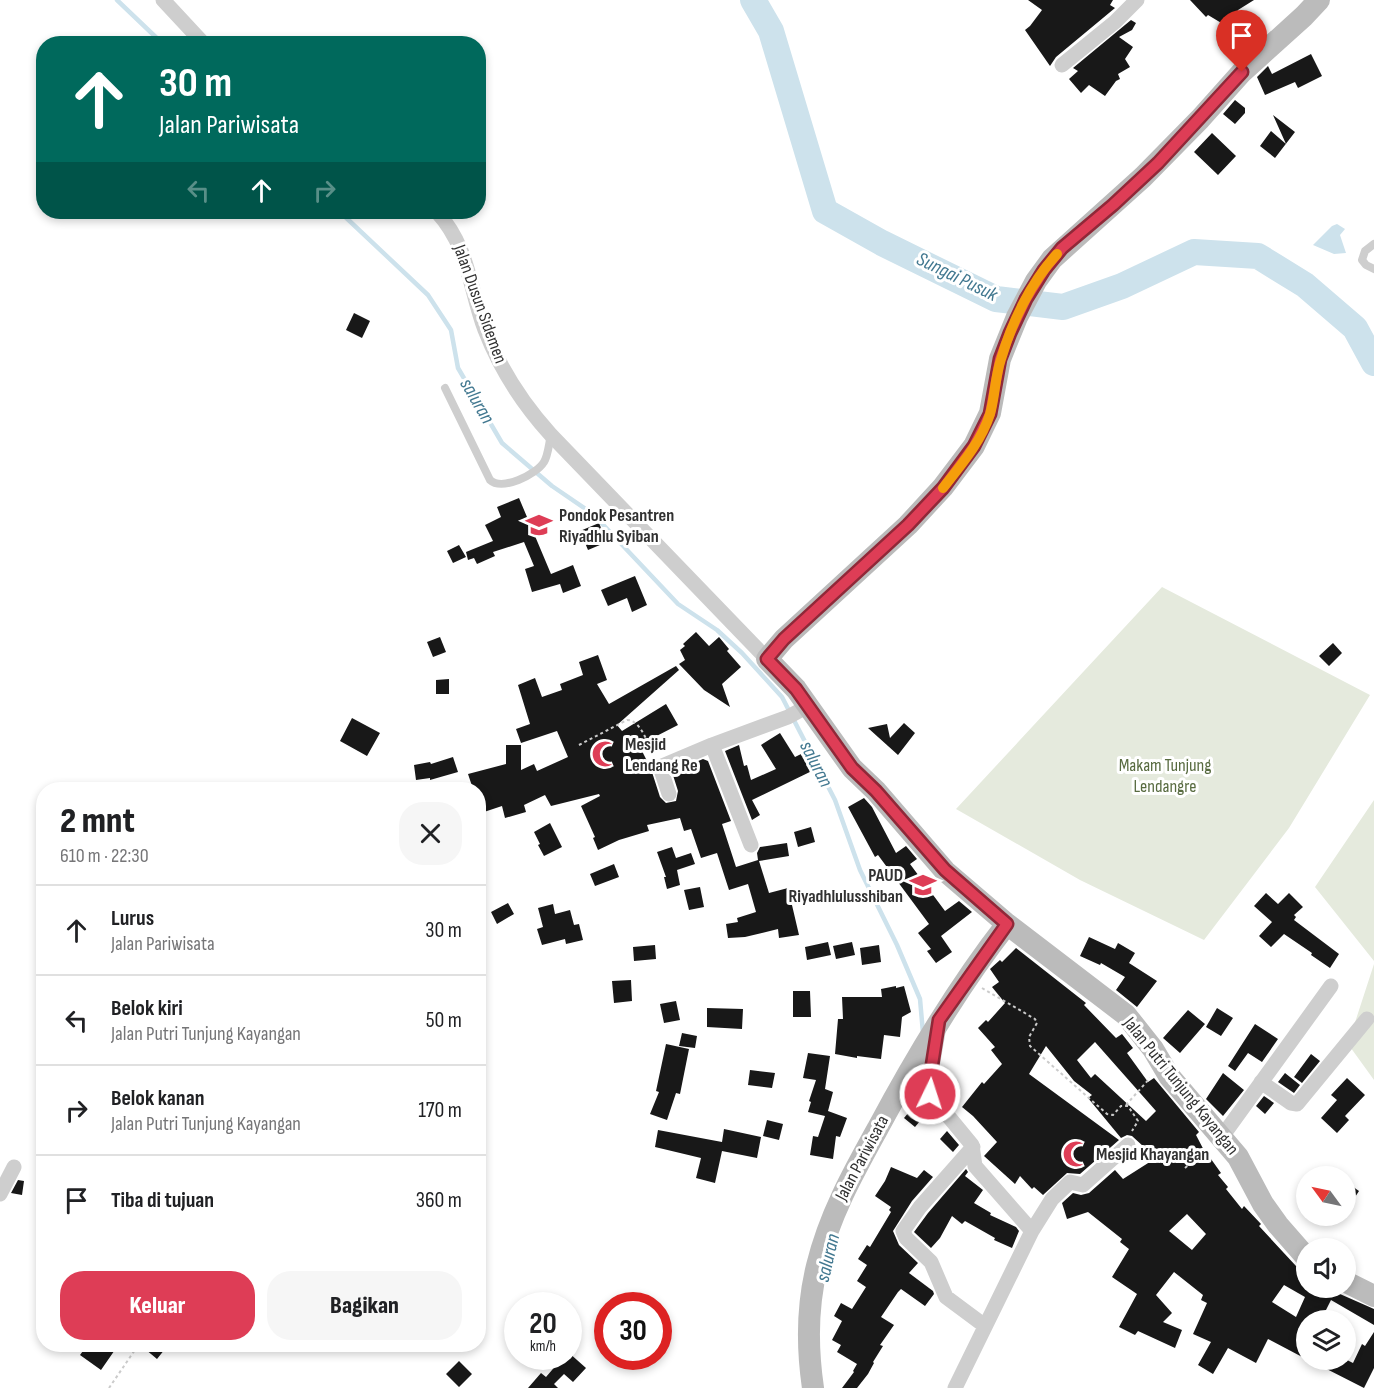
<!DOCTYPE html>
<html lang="id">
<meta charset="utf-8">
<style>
:root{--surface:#fff;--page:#f6f6f6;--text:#202124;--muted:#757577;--line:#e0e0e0;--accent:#de3d56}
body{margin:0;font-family:"Sofia Sans Condensed",sans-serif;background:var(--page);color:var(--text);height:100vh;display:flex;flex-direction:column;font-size:22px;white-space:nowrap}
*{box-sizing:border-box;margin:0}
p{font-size:20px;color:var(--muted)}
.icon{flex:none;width:33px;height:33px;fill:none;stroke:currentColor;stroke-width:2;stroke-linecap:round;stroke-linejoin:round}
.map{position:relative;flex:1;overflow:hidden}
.panel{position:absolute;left:36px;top:782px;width:450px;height:570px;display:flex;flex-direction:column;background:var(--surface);border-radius:24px;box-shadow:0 3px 9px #0003}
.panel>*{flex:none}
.banner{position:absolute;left:36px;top:36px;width:450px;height:183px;border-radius:24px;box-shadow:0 3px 9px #0003;background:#00695c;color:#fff;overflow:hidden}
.needle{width:39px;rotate:303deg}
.fabs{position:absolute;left:1296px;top:1166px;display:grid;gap:12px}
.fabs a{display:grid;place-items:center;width:60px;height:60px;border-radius:50%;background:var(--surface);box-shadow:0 3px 9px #0003;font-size:30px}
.speed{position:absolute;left:504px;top:1292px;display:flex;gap:12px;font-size:30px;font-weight:700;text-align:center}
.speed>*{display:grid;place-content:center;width:78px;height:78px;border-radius:50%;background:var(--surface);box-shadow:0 3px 9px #0003;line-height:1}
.speed small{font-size:15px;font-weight:400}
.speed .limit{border:9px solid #d22;background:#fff;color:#111}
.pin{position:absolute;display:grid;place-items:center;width:51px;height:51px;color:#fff;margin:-62px -26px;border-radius:50% 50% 50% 0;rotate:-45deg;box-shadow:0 0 6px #0007}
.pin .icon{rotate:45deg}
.me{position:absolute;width:66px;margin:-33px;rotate:4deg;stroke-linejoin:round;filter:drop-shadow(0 0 4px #0008)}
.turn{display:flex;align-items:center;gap:21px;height:126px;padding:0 24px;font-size:27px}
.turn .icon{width:78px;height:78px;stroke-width:2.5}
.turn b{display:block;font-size:42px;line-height:51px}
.lanes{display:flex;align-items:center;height:57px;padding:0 24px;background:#0003;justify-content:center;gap:30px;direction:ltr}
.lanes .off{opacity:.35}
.round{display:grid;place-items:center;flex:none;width:63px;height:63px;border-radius:24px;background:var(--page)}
.overview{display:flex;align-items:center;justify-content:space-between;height:102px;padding:0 24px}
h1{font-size:36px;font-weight:800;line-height:45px}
.cta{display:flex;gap:12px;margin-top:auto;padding:12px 24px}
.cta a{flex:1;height:69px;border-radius:24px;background:var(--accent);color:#fff;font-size:24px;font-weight:800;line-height:69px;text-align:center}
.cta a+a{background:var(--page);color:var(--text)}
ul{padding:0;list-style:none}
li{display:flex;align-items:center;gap:18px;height:90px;padding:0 24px;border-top:2px solid var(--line)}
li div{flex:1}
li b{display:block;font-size:22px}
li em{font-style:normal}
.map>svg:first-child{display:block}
</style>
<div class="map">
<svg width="1374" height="1388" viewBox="0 0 1374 1388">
<rect width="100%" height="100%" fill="#fff"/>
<path fill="#e5eadd" d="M1162,587L1370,695L1289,828L1204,940L1080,880L956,809Z
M1374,800V961L1315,887Z
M1374,964V1080L1348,1044Z"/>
<path fill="#cde2ec" d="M1337,224L1345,229L1340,235L1346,253L1334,254L1313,245L1332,226Z"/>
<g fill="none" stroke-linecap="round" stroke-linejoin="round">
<path stroke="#cde2ec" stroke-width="4.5" d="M117,0L163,44
M340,212L428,295L451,330L458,368L502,443L552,486L593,514L678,604L717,630L742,653L782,697L835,800L860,870L897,945L920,999L923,1033"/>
<path stroke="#cde2ec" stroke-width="26" d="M753,0L771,31L825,211L882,243L996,299L1063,307L1122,286L1194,252L1258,256L1305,285L1355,328L1374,363"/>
</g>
<path fill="#181818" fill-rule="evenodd" d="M1028,0H1113L1110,5L1115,8L1056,57L1050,66L1025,30L1030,26L1042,10Z
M1190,0H1254L1238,10L1228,27L1208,15L1206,17Z
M1131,20L1136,23L1132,30L1119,37L1133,47L1125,59L1130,67L1118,74L1120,79L1116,81L1105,96L1089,85L1081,93L1069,79L1078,71L1073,68Z
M1311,54L1322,76L1298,88L1295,82L1265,95L1257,77L1268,66L1272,74Z
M1235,100L1245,108V113L1235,124L1223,114Z
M1273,115L1295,132L1275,158L1260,146L1271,131L1286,144Z
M1212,133L1236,156L1218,175L1194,152Z
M354,313L370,321L362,338L346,330Z
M519,498L551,574L573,565L581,586L563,593L560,584L532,592L525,569L534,566L524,542L493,552L495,556L477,564L474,558L468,560L466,552L493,541L485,525L501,517L497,507Z
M599,523L607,542L588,550L580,531Z
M459,545L466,557L453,563L447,551Z
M635,576L647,605L632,612L627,598L608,606L601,590Z
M696,632L709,646L719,637L729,649L727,651L741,667L722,684L730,707L704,690L679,664L685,660L680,650L685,646L683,644Z
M440,637L446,652L433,657L427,642Z
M1333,643L1342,653L1329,666L1319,656Z
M598,655L607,680L597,684L609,704L676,666L679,670L617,725L622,731L666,704L678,725L639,745L651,769L660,797L666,803L676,801L678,791L672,772L703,759L708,761L731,821L722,824L736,867L758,860L757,853L760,847L787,843L789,856L759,861L769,893L788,888L799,935L779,938L778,929L745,937L728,938L726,924L738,922L737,918L756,912L748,884L729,890L717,853L701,858L691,829L684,831L680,818L647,825L649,831L619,840L598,850L593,838L595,837L581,806L600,796L599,794L551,806L545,795L524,805L526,812L505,818L502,806L478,814V789H473L468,774L506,764V745H521V770L534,764L537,771L568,757L557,731L521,743L516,729L530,724L518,685L535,678L542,697L562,690L560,684L583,675L579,662Z
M449,679V694H436V680Z
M352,718L380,733L367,756L340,741Z
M904,723L915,733L898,755L868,728L887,724L890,738Z
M780,733L795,757L807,751L816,769L752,800L760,815L752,820L725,751L739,745L744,766L747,765L751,780L776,769L761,745Z
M453,757L458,772L430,780V778L416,780L414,765L430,762L431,764Z
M864,798L872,807L896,853L906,846L917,859L910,864L945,911L959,901L972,912L941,936L952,952L936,963L927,951L931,949L918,933L929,924L878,855L875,857L848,807Z
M550,823L562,847L544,856L538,845L540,844L534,832Z
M811,827L815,842L798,847L794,832Z
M672,847L676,858L691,853L695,864L677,870L680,885L667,889L664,877H666L657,852Z
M614,864L619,877L595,886L590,874Z
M700,887L704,907L689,910L684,890Z
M1266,893L1278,904L1289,893L1303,907L1294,915L1296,917L1294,920L1339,954L1330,968L1311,955L1312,953L1284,934L1271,947L1259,936L1272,922L1254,906Z
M508,903L514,914L497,924L491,912Z
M553,904L555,914L570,910L574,925L579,924L583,940L566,944L565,939L542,945L537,929L543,927L538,908Z
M1089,937L1115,949L1118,943L1135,953L1129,963L1157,981L1137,1007L1116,990L1125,977L1101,963L1100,965L1080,956Z
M828,942L831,955L807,960L805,947Z
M852,942L855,955L836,959L833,946Z
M655,945L656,959L634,961L633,947Z
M879,945L881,962L862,965L860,948Z
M1016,948L1086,1003L1084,1005L1116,1038L1122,1034L1133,1048L1127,1053L1148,1082L1154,1078L1199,1132L1196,1135L1209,1160L1211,1159L1221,1173L1218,1175L1228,1187L1226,1189L1242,1209L1244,1206L1261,1224L1259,1226L1296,1266L1302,1270L1298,1273L1306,1278V1287H1334L1340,1294L1374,1309V1325L1331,1300L1321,1320H1306V1359L1268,1339L1256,1363L1228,1348L1213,1374L1198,1365L1211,1342L1193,1334L1207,1303L1201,1300L1203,1295L1174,1272L1156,1295L1172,1313L1163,1322L1182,1330L1175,1348L1138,1331L1135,1335L1119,1327L1137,1294L1112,1277L1129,1249L1120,1242L1122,1239L1088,1212L1067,1219L1062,1203L1073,1193L1081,1195L1089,1193L1115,1170L1123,1179L1156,1158L1132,1136L1127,1135L1121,1138L1088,1098L1092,1095L1074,1081L1046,1046L1029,1074L1119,1140L1080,1174L1067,1173L1043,1195L1034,1187L1032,1189L1020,1176L1015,1184L984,1156L997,1142L973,1116L962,1107L982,1082L984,1084L1002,1064L991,1050L995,1047L978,1028L986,1020L988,1022L1005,1003L992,987L999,982L990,969L1000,960L1002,962ZM1095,1042L1156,1111L1146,1121L1095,1074L1091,1078L1077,1060ZM1187,1214L1206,1234L1192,1250L1169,1231ZM1284,1285L1305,1297L1296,1317L1272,1302Z
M631,980L632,1001L614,1003L612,981Z
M896,986V988L904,986L911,1012L902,1017L900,1037L884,1035L881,1059L857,1056V1058L835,1054L838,1019H843L842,997H882L881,989Z
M793,991H810L811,1017H793Z
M676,1001L680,1020L664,1023L660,1004Z
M707,1008L743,1009L742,1029L707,1027Z
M1217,1008L1233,1018L1221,1036L1206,1027Z
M1188,1010L1205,1024L1180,1053L1163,1038Z
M1255,1024L1278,1039L1262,1062L1248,1053L1235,1071L1228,1066Z
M682,1033L697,1036L695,1048L679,1046Z
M666,1044L689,1049L680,1094L676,1093L667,1120L650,1114L659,1092L656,1091Z
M808,1053L830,1056L825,1089L833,1092L828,1111L847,1118L840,1137L836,1136L833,1159L810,1155L813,1136L818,1137L825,1116L808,1112L811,1102L809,1101L816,1080L803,1078Z
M1311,1054L1320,1061L1302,1083L1294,1077Z
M750,1070L775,1073L772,1088L748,1085Z
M1223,1073L1244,1090L1223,1116L1206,1099Z
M1285,1073L1300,1085L1294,1093L1278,1082Z
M1347,1078L1365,1095L1345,1116L1349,1120L1337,1133L1321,1118L1337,1100L1331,1095Z
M1264,1096L1274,1103L1265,1114L1256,1106Z
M914,1106L925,1115L915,1127L904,1118Z
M767,1120L783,1124L779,1140L763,1136Z
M724,1129L761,1137L757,1158L722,1151L715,1183L696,1178L701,1158L655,1147L658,1130L722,1142Z
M947,1131L959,1145L953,1152L940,1139Z
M891,1167L917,1178L924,1170L933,1177L912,1201L893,1231L899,1245L918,1263L909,1273L933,1291L934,1294L925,1306L901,1289L898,1292L881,1317L894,1325L880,1345L883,1346L873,1362L874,1363L868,1374L857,1388H842L854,1372L853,1371L857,1364L837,1352L841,1345L832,1340L842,1321L834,1316L841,1303L852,1309L866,1287L857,1281L867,1265L858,1259L867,1245L870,1247L891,1212L889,1210L891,1207L875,1196L885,1181Z
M966,1169L968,1172L965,1176L983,1190L974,1203L991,1213L990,1215L1016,1227L1019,1231L1012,1248L994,1240L995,1238L965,1221L962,1224L952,1216L940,1238L931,1248L914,1232L928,1213Z
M18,1180L24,1181L22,1195L11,1193Z
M1346,1182L1359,1191L1346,1211Z
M1374,1332V1368L1364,1388L1307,1359H1345L1353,1363L1362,1344L1365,1346Z
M88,1344H119L101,1370L80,1355Z
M139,1344H169L157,1359Z
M568,1352L586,1368L573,1382L564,1374L554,1384L558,1388H528L541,1373L546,1377L564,1356H568Z
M459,1361L472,1374L459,1387L446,1374Z"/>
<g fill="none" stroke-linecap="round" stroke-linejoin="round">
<path stroke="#cbcbcb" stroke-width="2" stroke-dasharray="3 3" stroke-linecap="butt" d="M579,745L627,720C641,720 647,743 653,754
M982,988L1035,1019L1037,1023L1029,1037L1030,1046L1107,1114L1113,1115L1121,1106H1128L1138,1121L1132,1131
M1126,1105L1150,1078
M1185,1168L1207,1149
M109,1388L139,1344"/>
<path stroke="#cecece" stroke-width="8" d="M1374,244L1365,251L1362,260L1366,265L1374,269
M445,388L490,480C502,491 536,475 544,462C548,456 549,443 551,435"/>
<path stroke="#cecece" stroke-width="15" d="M163,0L204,44
M1062,65L1115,22L1137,0
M437,212C469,247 469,287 485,330C500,369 523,404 551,435L767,659
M712,745L751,845
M669,794L660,767L712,745L788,717L808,706
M938,1032L929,1084L930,1094L972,1145L975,1166L1032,1231
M1261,1082L1291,1103L1297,1104L1367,1019
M1221,1138L1331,986
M973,1147L920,1207L903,1231L906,1238L931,1262L946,1297L985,1326
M0,1194L14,1167
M955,1388L1032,1231L1052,1199L1070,1182L1083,1185L1128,1145"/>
<path stroke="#bbb" stroke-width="22" d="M1306,1257L1278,1225L1263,1204L1238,1157L1169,1076L1153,1049L1126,1015L1007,924L945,871L876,791L852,768L796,689L767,659L784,639L908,525L943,487L974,446L990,413L1000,359L1017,317L1036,281L1052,259L1143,177L1200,119L1242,72L1304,16L1319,0
M1346,1282L1374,1296
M813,1388C807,1347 807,1306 817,1266C829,1216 853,1173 878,1128C916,1057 957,988 1007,924"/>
</g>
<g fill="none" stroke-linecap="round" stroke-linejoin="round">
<g stroke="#902838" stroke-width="15">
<path id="route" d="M930,1094L929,1084L939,1020L1007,924L945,870L876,791L852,768L796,689L767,659L784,639L908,525L943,488L974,446L990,414L1000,359L1010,333L1026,299L1044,270L1062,248L1113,205L1158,163L1242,72"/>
</g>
<use href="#route" stroke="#de3d56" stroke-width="10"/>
<path stroke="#f59e0b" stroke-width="10" d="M943,488C961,465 981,442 990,414C995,396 995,377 1001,359C1012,322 1031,282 1057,254"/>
</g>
<defs>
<g id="school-bare" transform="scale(2.07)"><path d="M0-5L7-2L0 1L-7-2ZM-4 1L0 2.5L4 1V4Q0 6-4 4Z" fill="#de3d56" stroke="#fff" stroke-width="2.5" paint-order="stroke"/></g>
<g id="mosque-bare" transform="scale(2.07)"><path d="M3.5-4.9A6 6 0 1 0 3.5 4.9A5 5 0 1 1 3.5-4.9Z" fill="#de3d56" stroke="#fff" stroke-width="2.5" paint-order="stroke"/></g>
</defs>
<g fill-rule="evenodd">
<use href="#school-bare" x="539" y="525"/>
<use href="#mosque-bare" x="605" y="754"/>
<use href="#school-bare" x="923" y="885"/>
<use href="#mosque-bare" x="1076" y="1154"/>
</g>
<g text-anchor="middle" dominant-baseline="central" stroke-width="6" stroke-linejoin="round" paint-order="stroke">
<g font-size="18" fill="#313131" stroke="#fff">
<text transform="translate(480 304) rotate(70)">Jalan Dusun Sidemen</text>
<text transform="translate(1181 1086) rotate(51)">Jalan Putri Tunjung Kayangan</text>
<text transform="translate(862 1158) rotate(-62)">Jalan Pariwisata</text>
</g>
<g font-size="18" font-weight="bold" fill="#313131" stroke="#fff" text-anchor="start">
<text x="559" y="515">Pondok Pesantren<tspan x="559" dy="21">Riyadhlu Syiban</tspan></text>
<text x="625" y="744">Mesjid<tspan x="625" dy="21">Lendang Re</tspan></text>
<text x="903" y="875" text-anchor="end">PAUD<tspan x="903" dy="21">Riyadhlulusshiban</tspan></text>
<text x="1096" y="1154">Mesjid Khayangan</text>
</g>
<g font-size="18" fill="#586b40" stroke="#fff">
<text x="1165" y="765">Makam Tunjung<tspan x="1165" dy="21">Lendangre</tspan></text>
</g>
<g font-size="20" font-style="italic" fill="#427890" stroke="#fff">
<text transform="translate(957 277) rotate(26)">Sungai Pusuk</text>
<text transform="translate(477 401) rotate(60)">saluran</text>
<text transform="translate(816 764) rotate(63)">saluran</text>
<text transform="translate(828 1258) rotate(-77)">saluran</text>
</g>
</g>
</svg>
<div class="fabs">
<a><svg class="needle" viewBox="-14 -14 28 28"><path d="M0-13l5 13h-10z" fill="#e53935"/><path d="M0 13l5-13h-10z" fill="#757577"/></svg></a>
<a><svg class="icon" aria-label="sound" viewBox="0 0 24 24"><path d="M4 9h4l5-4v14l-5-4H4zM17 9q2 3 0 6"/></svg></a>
<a><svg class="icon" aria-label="layers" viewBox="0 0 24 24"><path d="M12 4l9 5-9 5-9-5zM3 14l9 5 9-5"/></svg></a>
</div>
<div class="speed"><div>20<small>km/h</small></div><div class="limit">30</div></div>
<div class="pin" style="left:1242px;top:72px;background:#d93025"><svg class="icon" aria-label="arrive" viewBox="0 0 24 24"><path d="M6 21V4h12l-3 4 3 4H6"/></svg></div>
<svg class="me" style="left:930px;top:1094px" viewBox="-20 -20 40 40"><circle r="17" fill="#de3d56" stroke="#fff" stroke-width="3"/><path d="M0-11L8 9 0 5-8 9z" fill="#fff"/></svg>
<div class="banner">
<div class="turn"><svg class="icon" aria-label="ahead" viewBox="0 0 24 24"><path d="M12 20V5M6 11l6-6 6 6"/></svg><div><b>30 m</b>Jalan Pariwisata</div></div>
<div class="lanes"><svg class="icon off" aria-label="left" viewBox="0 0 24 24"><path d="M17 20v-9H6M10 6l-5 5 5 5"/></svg><svg class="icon" aria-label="ahead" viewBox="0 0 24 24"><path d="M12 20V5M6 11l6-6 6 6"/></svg><svg class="icon off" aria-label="right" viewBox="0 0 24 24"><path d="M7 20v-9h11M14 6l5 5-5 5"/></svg></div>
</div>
<section class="panel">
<div class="overview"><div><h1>2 mnt</h1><p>610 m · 22:30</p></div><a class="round"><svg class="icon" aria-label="close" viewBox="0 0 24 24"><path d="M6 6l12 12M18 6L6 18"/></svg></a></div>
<ul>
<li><svg class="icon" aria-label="ahead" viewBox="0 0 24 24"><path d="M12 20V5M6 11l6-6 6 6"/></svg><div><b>Lurus</b><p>Jalan Pariwisata</p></div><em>30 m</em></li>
<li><svg class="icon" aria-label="left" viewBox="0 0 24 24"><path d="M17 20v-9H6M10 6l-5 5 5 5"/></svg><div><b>Belok kiri</b><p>Jalan Putri Tunjung Kayangan</p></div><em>50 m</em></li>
<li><svg class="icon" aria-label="right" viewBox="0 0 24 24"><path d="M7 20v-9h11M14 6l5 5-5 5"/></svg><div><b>Belok kanan</b><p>Jalan Putri Tunjung Kayangan</p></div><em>170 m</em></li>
<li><svg class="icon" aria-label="arrive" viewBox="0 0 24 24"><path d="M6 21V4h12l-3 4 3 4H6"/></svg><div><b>Tiba di tujuan</b></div><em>360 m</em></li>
</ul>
<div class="cta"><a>Keluar</a><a>Bagikan</a></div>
</section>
</div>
